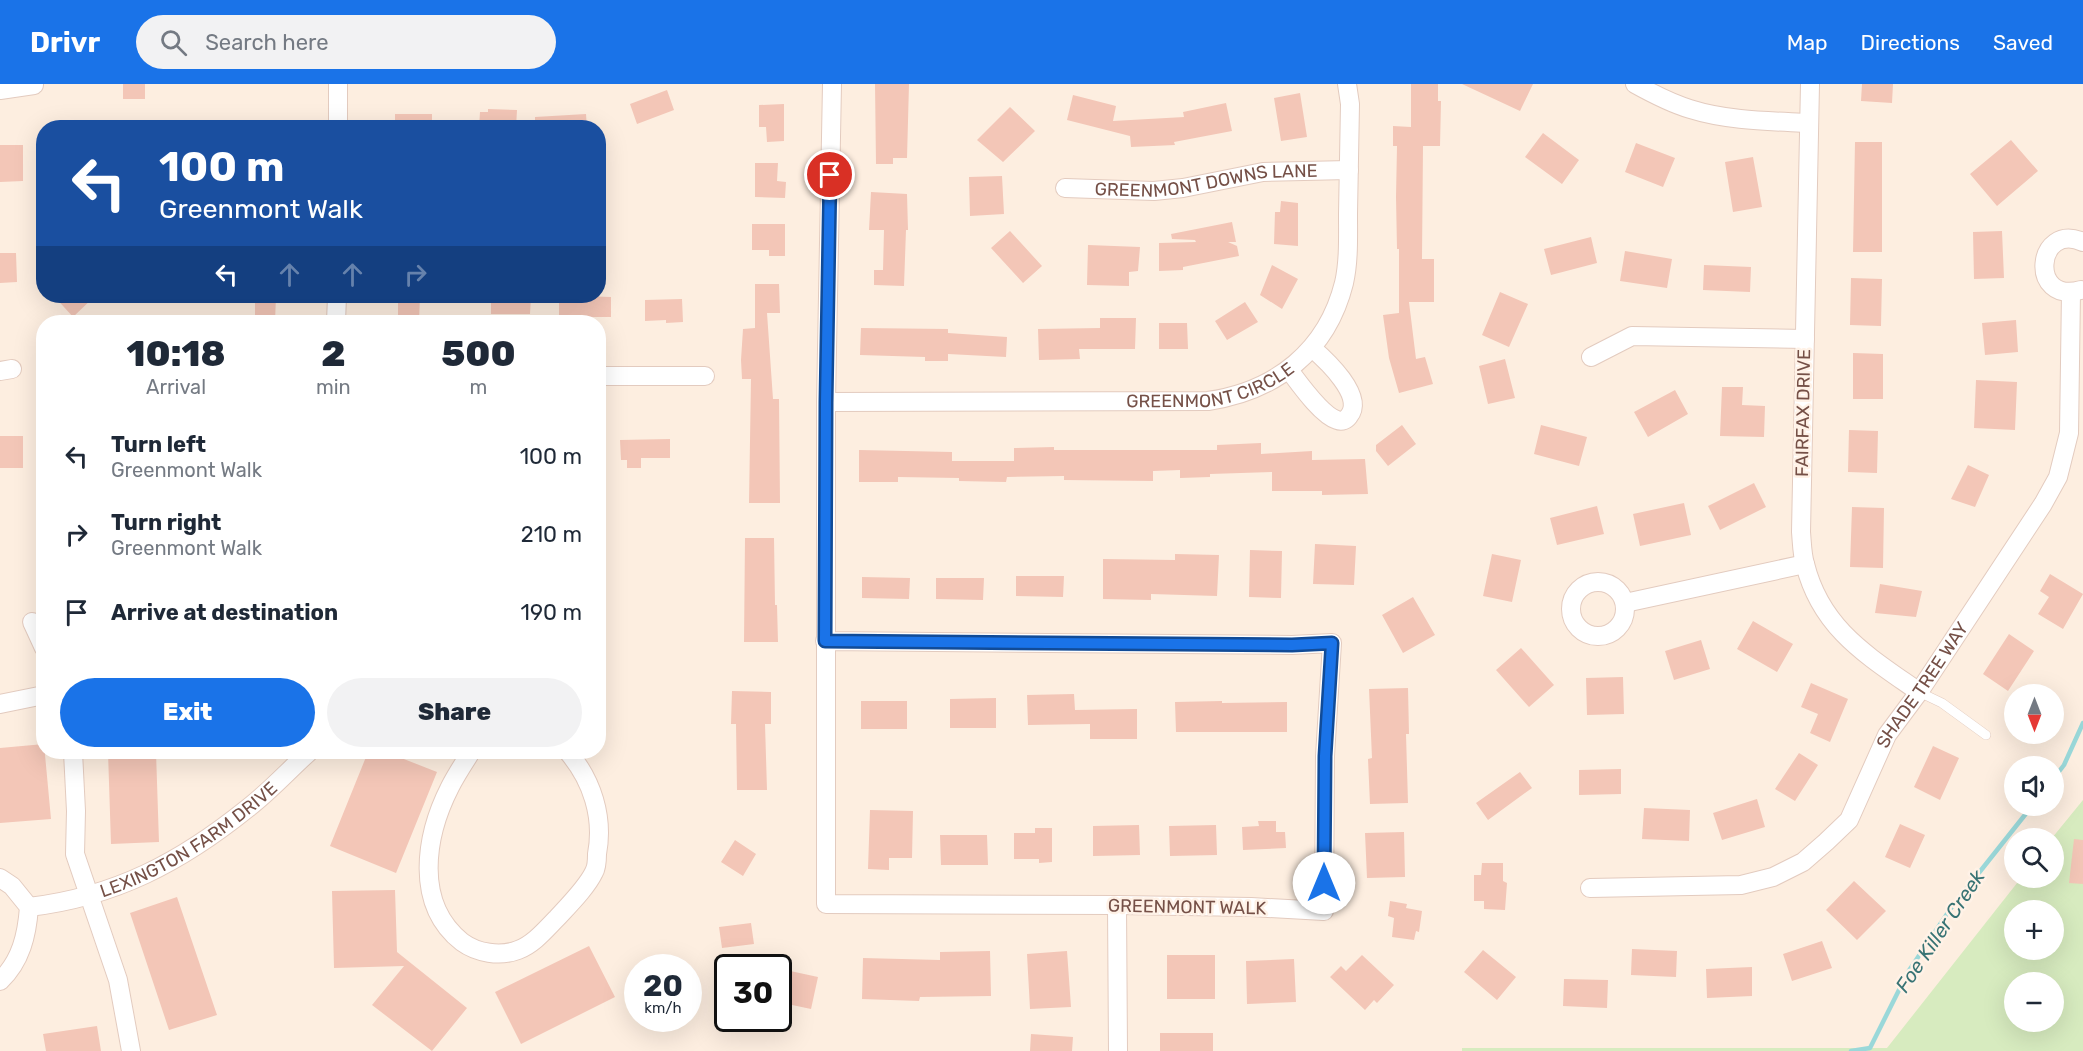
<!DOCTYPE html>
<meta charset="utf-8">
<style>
:root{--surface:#fff;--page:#f2f2f3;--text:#1f2937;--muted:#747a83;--accent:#1a73e8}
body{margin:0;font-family:Rubik,sans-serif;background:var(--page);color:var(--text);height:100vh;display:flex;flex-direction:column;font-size:22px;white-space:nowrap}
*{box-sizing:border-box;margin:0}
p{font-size:20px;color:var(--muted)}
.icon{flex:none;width:33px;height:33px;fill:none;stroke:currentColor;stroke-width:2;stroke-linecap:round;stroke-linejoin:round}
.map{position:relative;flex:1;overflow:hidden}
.drawer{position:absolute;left:36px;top:231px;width:570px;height:444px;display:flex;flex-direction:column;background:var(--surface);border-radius:24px;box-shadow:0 6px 24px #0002}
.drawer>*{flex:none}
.hud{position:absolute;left:36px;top:36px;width:570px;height:183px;border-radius:24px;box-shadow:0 6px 24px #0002;background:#1a4fa0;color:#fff;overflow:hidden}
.needle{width:39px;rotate:180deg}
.tools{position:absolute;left:2004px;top:600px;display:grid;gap:12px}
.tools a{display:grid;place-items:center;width:60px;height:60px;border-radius:50%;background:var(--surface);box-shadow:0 6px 24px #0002;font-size:30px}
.speed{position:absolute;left:624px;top:870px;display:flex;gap:12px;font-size:30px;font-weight:700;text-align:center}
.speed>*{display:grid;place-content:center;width:78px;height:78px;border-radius:50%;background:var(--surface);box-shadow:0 6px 24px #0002;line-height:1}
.speed small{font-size:15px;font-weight:400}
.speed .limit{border:3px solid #111;border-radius:9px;background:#fff;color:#111}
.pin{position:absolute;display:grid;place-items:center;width:51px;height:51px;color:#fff;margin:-26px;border:3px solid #fff;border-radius:50%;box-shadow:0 2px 6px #0007}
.me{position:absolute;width:66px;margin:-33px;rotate:0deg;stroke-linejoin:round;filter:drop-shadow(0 0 4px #0008)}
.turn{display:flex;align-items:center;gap:21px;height:126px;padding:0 24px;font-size:27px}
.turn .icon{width:78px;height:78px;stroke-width:2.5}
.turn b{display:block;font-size:42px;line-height:51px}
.lanes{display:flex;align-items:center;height:57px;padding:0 24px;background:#0003;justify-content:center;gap:30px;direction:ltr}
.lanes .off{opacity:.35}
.eta{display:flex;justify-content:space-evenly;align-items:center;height:102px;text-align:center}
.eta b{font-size:36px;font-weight:800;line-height:42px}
.cta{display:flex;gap:12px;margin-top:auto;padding:12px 24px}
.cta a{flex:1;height:69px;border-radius:36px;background:var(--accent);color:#fff;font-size:24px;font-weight:800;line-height:69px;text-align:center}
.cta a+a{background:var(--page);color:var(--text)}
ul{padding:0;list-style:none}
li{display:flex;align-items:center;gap:18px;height:78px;padding:0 24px}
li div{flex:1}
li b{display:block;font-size:22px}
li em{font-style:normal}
header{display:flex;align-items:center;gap:36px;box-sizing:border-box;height:84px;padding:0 30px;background:var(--accent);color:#fff}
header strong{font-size:28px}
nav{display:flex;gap:33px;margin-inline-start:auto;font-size:21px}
.search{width:420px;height:54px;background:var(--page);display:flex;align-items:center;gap:15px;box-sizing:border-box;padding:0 21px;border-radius:33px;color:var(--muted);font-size:22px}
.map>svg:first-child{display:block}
</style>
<header>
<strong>Drivr</strong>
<div class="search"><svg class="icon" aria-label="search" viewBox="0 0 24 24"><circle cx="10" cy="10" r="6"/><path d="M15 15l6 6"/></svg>Search here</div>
<nav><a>Map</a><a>Directions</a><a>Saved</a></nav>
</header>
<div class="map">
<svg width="2083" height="967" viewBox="0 0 2083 967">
<rect width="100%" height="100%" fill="#fdeee0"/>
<path fill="#d7ebbf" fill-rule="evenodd" d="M2083,716V967H1462V964H1887L2021,794H2054L2052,754ZM2014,826H2054V866H2014ZM2014,898H2054V938H2014Z"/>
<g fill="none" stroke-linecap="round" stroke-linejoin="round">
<path stroke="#9ad8d9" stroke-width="4.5" d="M2054,694L2064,681L2083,639
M1851,967L1870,964L1908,888L1951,824L2032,722"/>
</g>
<path fill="#f3c6b7" d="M123,0H145V15H123Z
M875,0H909L907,74H893V80H876Z
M1411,0H1438V17H1441L1440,62H1423L1422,175H1434V218H1409L1416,275L1425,273L1433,300L1399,309L1389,274L1383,231L1399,229V165H1397L1396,113L1397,62H1393V42L1411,43Z
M1462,0H1533L1520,27Z
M1862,0H1893L1892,19L1861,17Z
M667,6L674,26L637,40L630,20Z
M1300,9L1307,53L1281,57L1274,14Z
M1073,11L1116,22L1113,37L1184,33L1183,28L1226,19L1232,47L1174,58L1175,61L1131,63L1130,52L1067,36Z
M784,20V57L767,58L766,43H759V21Z
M1010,23L1035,47L1003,78L977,56Z
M488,25L517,26L516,44H479L480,28H488Z
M395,30H432V44H395Z
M586,30L587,44H535V33Z
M1543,49L1579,76L1562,100L1525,73Z
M2011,56L2038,87L1997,122L1970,90Z
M1855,58H1882V168H1853Z
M1636,59L1675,74L1663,103L1625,88Z
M0,61H23V97L0,98Z
M1753,73L1762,123L1733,128L1725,78Z
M755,79H778L777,97L786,98L785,114L755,113Z
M1002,92L1004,130L970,132L969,93Z
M871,108L907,110L908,146H906L904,202L874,201V186H883L884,146H869Z
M1281,117L1298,119V162L1274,160L1275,128H1280Z
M1232,138L1236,158H1228L1237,162L1239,172L1183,183V186L1159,187V159L1196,158L1195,156L1172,155L1171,150Z
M752,140H785V172H769V166H752Z
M1010,147L1042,182L1023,199L991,164Z
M2002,147L2004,194L1974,195L1973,148Z
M1591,153L1597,179L1551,191L1544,165Z
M1088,161L1140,163L1138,187L1129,188V202L1087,201Z
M1625,167L1672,175L1667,204L1620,197Z
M0,169H16L17,198L0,199Z
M1272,181L1298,195L1282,225L1260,211Z
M1704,181L1751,183L1750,208L1703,206Z
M1851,194L1882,195L1881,242L1850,241Z
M755,200H779L780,229H767L773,315H779L780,419H749L751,295H742L741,276L743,245L755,244Z
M1500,208L1528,220L1509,263L1482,251Z
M54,212H95L73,233Z
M255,212H276L275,238H255Z
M398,212H420L419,238H398Z
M491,212H531L530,230H491Z
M580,212L611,213V233H559V214H580Z
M682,215L683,238L666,239V236L645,237V216Z
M1245,218L1258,238L1227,256L1215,237Z
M1100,234H1136L1135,265H1079L1080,275L1039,276L1038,245L1100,244Z
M2016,236L2018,268L1985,271L1982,239Z
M1159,239H1187L1188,265H1159Z
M861,244L948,245V249L1007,253L1006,273L948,270V277H925V273L860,271Z
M1853,269L1883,270V315H1853Z
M1505,275L1515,314L1488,320L1479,282Z
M1976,296L2017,298L2015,346L1974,344Z
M1722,303H1743L1742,321L1765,322L1764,353L1720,352Z
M1675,306L1688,330L1648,353L1634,328Z
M1402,341L1416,360L1388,382L1376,367V361Z
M1541,341L1587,353L1579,382L1534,370Z
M1849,346L1878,347L1877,389L1848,388Z
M0,352H23V384H0Z
M670,355V374H641V384H627V376H621L620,356Z
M1261,359V370L1312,367V376L1365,375L1368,410L1322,411V407H1272V388L1210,390V393L1180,394V386L1153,387V397L1064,396V392L1007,393L1006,398L959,397V394L898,393V398H859V366L952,368V377H1014V364L1054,363V366H1217V361Z
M1968,381L1989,391L1975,423L1951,415Z
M1754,399L1766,423L1720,446L1708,422Z
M1684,419L1691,451L1640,462L1633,430Z
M1597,422L1604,450L1557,461L1550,434Z
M1852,423L1884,424L1883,484L1850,483Z
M745,454H774L775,521H777L778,558H744Z
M1315,460L1356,462L1354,501L1313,500Z
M1250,466L1282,467L1281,514L1249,513Z
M1175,470L1219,471L1217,512L1151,510V516L1103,515V475L1175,476Z
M1492,470L1521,476L1512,518L1483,512Z
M2050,490L2083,510L2063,545L2038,530L2049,513L2040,507Z
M1016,492H1064L1063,513L1016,512Z
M862,493L910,494L909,515L862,514Z
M936,494H984L983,516L936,515Z
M1880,500L1922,507L1916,533L1875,529Z
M1413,513L1435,551L1403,569L1382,531Z
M1753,537L1793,560L1777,588L1737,565Z
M2009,550L2034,567L2008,607L1983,590Z
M1701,556L1710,585L1674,596L1665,567Z
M1521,564L1554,601L1529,623L1496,586Z
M1623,593L1624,630L1587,631L1586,594Z
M1811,599L1848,615L1830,658L1810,649L1818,630L1801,623Z
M1408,604L1409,650H1406L1408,719L1370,720L1368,675L1372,674L1369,605Z
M732,607L771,608V640H765L767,706H737L736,640H731Z
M1074,610L1075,626L1137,625V655H1090V640L1028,641L1027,611Z
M996,614V644H950V615Z
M861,617H907V645H861Z
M1222,617V619L1287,618V648H1176L1175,618Z
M44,660L51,735L0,739V664Z
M1933,662L1959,674L1940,716L1914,703Z
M108,668H156L159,758L111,760Z
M368,668H386L437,688L396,789L330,762Z
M1799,669L1818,681L1795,717L1775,705Z
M1621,685V710L1579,711V686Z
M1520,688L1532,704L1488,736L1476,719Z
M1757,715L1765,743L1722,756L1713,729Z
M1644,724L1690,726L1689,757L1642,755Z
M870,726L913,727L912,774H889V786L868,785Z
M1258,737H1276V748H1285L1286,764L1243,766L1242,743L1259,742Z
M1900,740L1925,751L1910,784L1885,773Z
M1139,741L1140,771L1093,772V742Z
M1216,741L1217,771L1170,772L1169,742Z
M1035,744H1052V778L1039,779V775H1014V749H1035Z
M1404,748L1405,793L1367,794L1365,749Z
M940,751H987L988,781H941Z
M2074,755L2083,756V800L2069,799Z
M735,756L756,770L743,792L721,778Z
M1482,779H1503V797L1507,799L1505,826L1484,825V817H1474V791H1481Z
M1854,797L1886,827L1857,856L1826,826Z
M395,806L397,868L467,924L432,967L372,921L404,882L334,884L332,807Z
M177,813L217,931L169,946L130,829Z
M1390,817L1407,820L1406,824L1422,827L1419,848L1416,847L1414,856L1392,853L1394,834L1388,832Z
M751,839L754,860L722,864L719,843Z
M1822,857L1832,884L1792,897L1783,870Z
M589,862L615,913L521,960L495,908Z
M1632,865L1677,867L1676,893L1631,891Z
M1483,866L1516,893L1497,916L1464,888Z
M990,867L991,912L920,913L919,917L862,915L863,874L940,876V868Z
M1067,867L1071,923L1030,925L1027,870Z
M1167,871H1215V915H1167Z
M1362,871L1394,901L1377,919L1374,916L1365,926L1330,893L1341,882L1346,887Z
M1294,875L1296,918L1247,920L1246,877Z
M1752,883V912L1707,914L1706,885Z
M781,885L818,893L811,925L778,918V896Z
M1564,895L1608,896L1607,924L1563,922Z
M97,942L101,967H46L43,950Z
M1160,949H1213V967H1160Z
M1031,950L1073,953L1072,967H1030Z"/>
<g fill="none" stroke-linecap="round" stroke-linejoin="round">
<g stroke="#e3cbbf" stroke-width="10">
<path id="lane" d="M1919,608L1942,619L1986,651"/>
</g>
<g stroke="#e3cbbf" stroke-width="20">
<g id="street">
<path d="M1635,0C1653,10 1670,19 1690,25C1728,37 1770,37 1809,39"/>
<path d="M1810,0L1801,448C1802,459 1802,470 1805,480C1821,545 1868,572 1919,608"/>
<path d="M0,6L34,1"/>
<path d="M338,44V0"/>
<path id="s1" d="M1065,104L1154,107L1183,104L1263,88L1349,86"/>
<path d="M2081,206C2028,221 2036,137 2083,158"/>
<path d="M336,238L337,212"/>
<path d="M1591,273L1632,252L1805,255"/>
<path d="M1289,286C1299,299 1321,331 1337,336C1342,338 1346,336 1349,332C1365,312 1326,276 1312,264"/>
<path d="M0,287L12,285"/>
<path d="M598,292H705"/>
<path id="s2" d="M826,318L1208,317C1276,307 1327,267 1344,199C1349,177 1348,153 1348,130C1349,94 1349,57 1350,20L1347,0"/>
<circle cx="1598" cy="525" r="27"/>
<path d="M1625,519L1805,480"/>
<path d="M32,538L44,564"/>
<path d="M825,557L1292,561L1332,559L1325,672L1324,827L1251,823L1117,821L826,820V318L832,0"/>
<path d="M0,620L44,611"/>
<path d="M73,668L76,727L75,770L118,896L131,967"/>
<path d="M471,668C464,679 456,691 450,703C425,752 414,820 462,858C477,869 500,873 518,866C534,860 546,845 557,834C569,821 587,803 594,788C597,783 597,775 597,770C604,733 592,696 568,668"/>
<path d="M0,794L12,802L29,823C27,851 21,877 0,897"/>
<path id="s3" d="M1590,804L1741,801L1773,793L1803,778L1826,758L1849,736L1887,651L1919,608L2043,420L2058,393L2069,349L2071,208"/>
<path d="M1117,821L1118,967"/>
<path id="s4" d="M29,823C115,813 181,778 248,724C270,707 289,686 309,668"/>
</g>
</g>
<use href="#lane" stroke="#fff" stroke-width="9"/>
<use href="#street" stroke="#fff" stroke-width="18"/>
</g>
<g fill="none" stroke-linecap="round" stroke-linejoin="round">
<g stroke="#114b97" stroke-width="15">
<path id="route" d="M830,91L826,318L825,557L1292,561L1332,559L1325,672L1324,799"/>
</g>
<use href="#route" stroke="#1a73e8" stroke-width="10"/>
</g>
<g text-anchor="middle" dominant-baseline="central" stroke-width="5" stroke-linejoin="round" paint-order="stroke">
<g font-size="18" fill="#755047" stroke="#fff2e7">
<text stroke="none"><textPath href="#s1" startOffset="142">GREENMONT DOWNS LANE</textPath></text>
<text stroke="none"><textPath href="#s2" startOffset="387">GREENMONT CIRCLE</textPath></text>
<text transform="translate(1803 329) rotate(-89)">FAIRFAX DRIVE</text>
<text stroke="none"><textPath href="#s3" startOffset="434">SHADE TREE WAY</textPath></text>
<text stroke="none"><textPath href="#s4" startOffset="176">LEXINGTON FARM DRIVE</textPath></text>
<text transform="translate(1187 823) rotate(1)">GREENMONT WALK</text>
</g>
<g font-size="20" font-style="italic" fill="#387374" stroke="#fff2e7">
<text transform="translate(1940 847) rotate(-56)">Foe Killer Creek</text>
</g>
</g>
</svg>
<div class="tools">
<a><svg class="needle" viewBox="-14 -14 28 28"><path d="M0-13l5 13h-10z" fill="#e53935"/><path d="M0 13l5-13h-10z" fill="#747a83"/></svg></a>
<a><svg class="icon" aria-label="sound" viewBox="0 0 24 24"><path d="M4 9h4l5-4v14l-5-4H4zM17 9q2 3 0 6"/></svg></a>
<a><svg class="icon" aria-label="search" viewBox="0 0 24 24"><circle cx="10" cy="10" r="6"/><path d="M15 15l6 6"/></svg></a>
<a>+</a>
<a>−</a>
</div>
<div class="speed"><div>20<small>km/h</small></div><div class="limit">30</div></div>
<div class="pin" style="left:830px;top:91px;background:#d93025"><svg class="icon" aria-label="arrive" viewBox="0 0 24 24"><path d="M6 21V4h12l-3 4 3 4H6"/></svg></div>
<svg class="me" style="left:1324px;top:799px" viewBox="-20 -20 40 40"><circle r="19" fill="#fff"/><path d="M0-13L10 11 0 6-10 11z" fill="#1a73e8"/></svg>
<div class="hud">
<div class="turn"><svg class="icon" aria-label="left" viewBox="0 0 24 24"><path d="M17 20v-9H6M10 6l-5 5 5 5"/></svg><div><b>100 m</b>Greenmont Walk</div></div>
<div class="lanes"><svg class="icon" aria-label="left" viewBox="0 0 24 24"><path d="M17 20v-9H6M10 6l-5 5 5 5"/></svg><svg class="icon off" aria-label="ahead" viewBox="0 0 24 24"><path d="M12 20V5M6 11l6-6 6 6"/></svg><svg class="icon off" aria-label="ahead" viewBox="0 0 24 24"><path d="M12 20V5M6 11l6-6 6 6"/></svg><svg class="icon off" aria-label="right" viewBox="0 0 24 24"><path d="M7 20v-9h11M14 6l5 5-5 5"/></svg></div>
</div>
<section class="drawer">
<div class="eta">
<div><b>10:18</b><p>Arrival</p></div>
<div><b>2</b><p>min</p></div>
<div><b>500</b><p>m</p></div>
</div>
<ul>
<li><svg class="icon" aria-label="left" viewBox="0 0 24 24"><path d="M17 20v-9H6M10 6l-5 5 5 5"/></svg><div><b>Turn left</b><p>Greenmont Walk</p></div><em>100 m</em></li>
<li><svg class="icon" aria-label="right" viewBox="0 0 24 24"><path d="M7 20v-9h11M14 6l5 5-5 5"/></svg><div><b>Turn right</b><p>Greenmont Walk</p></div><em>210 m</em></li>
<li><svg class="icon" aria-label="arrive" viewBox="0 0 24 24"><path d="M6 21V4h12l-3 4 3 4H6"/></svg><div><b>Arrive at destination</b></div><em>190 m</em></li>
</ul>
<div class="cta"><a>Exit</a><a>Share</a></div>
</section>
</div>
